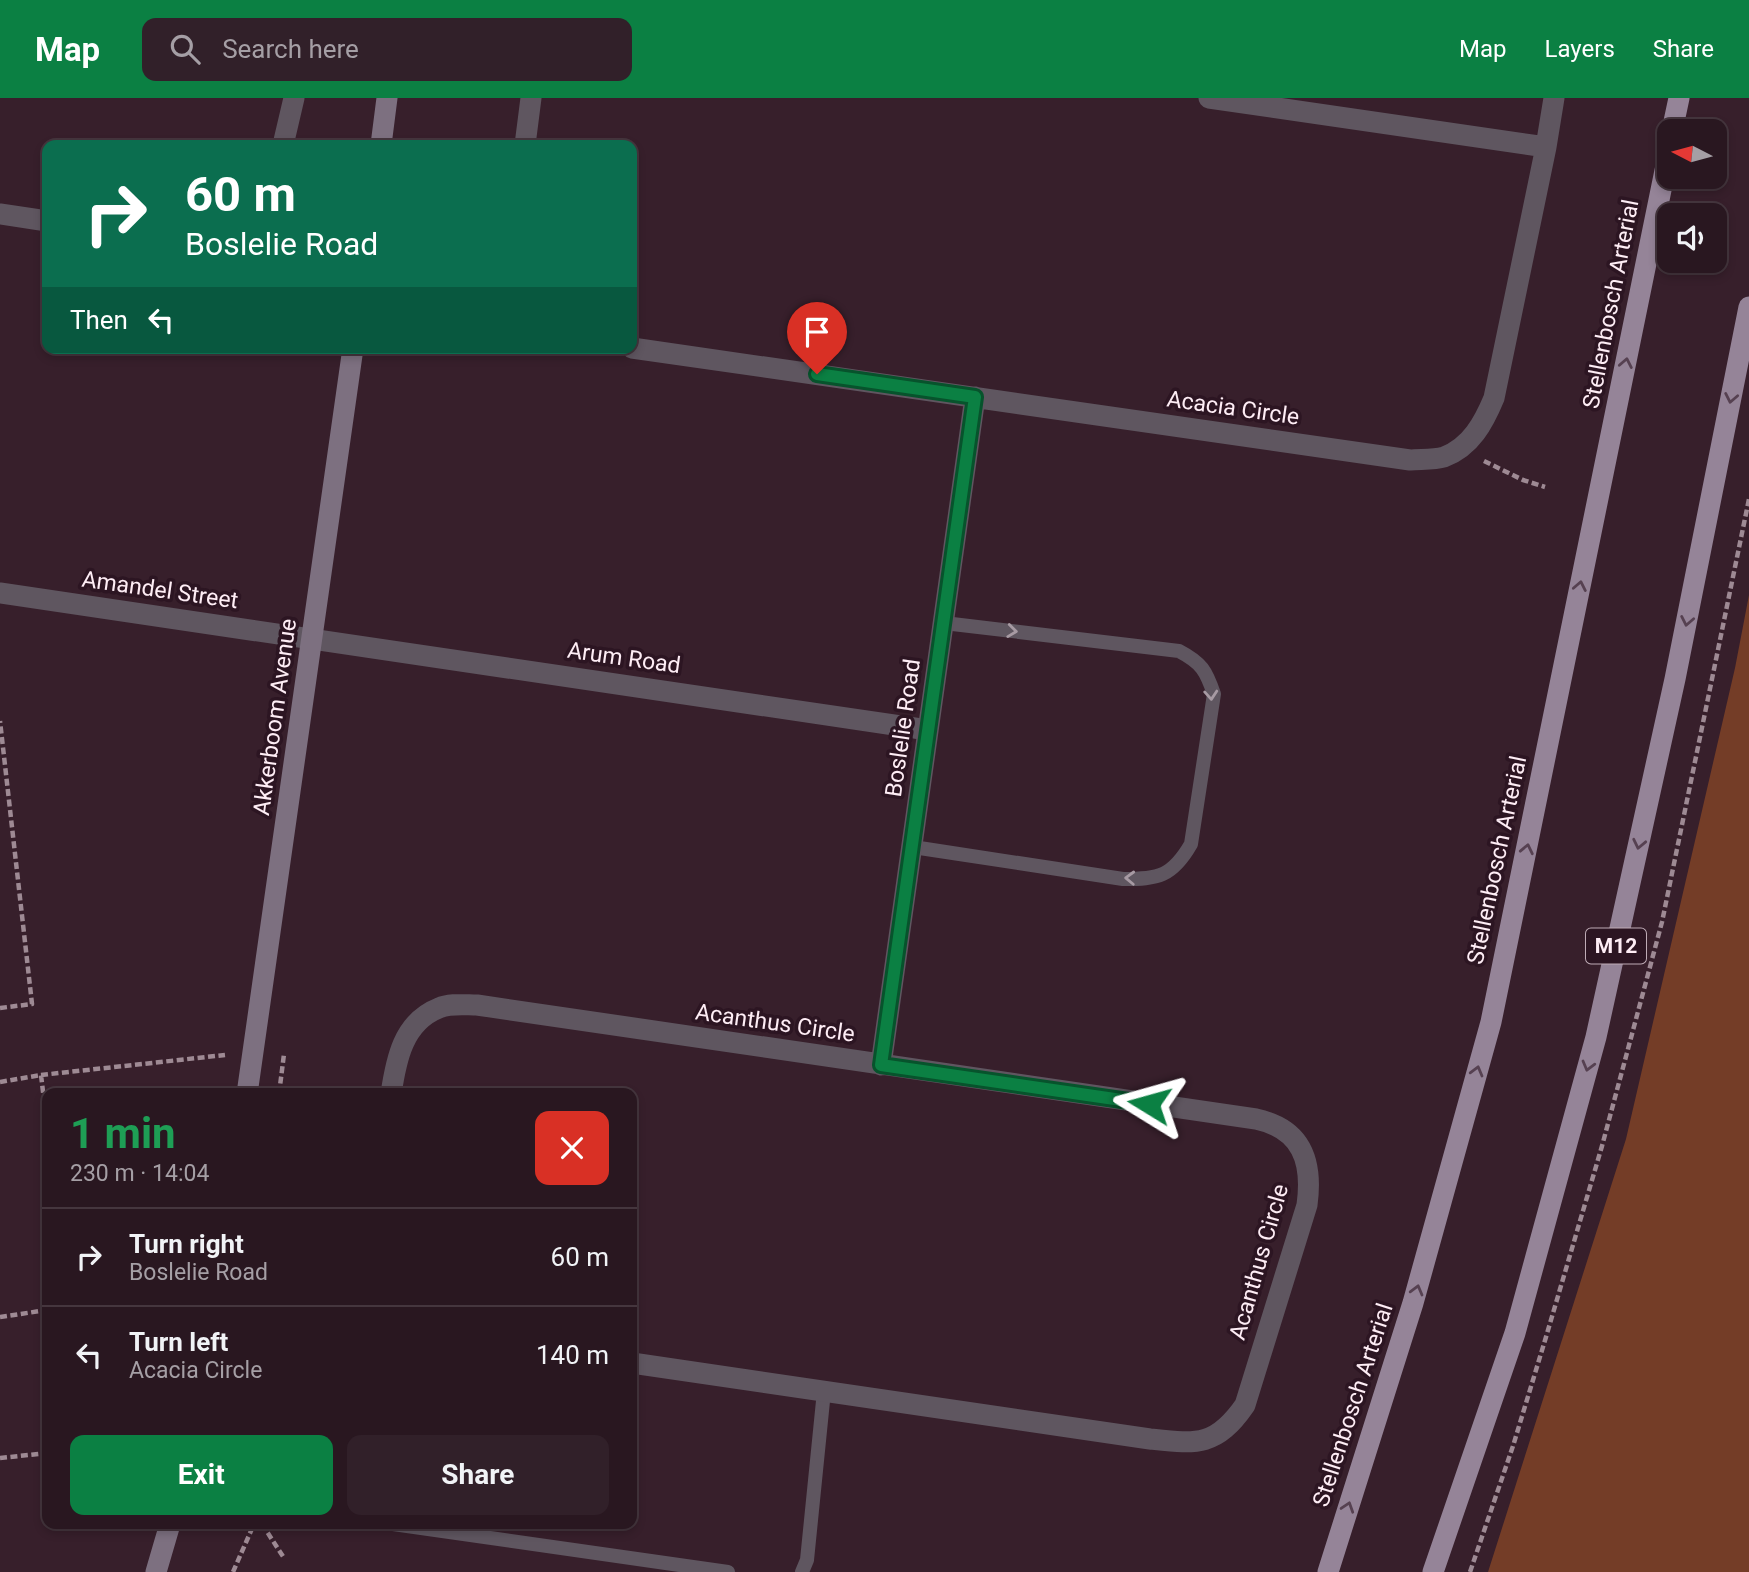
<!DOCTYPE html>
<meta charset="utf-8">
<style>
:root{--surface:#291720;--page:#312029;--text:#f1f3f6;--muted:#a59fa5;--line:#45363e;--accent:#0b8043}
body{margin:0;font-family:Roboto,sans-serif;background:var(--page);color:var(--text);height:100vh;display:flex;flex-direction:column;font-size:26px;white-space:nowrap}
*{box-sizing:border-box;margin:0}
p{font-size:23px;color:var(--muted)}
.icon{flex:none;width:38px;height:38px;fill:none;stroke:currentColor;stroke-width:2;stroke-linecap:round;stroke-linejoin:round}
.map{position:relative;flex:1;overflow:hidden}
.details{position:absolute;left:42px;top:990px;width:595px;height:441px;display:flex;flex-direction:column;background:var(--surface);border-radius:14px;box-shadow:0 4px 10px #0003,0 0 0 2px var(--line)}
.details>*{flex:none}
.top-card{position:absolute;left:42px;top:42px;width:595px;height:214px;border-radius:14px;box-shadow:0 4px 10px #0003,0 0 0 2px var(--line);background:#0b6e4f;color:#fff;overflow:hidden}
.needle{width:46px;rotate:276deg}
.tools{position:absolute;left:1657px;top:21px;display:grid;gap:14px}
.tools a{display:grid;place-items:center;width:70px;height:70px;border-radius:14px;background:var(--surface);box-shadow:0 4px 10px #0003,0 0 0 2px var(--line);font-size:35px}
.pin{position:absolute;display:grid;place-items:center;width:60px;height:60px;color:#fff;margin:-72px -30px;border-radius:50% 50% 50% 0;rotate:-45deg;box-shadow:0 0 7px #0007}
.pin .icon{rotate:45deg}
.me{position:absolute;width:77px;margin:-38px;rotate:278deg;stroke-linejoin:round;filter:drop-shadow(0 0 5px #0008)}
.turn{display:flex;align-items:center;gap:24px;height:147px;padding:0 28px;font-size:32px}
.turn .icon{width:91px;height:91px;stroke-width:2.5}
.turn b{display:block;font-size:49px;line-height:60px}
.then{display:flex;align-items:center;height:66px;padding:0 28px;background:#0003;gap:14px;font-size:26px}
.round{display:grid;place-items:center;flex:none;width:74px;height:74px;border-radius:14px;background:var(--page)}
.headline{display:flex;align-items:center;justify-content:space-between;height:119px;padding:0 28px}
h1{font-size:42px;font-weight:700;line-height:52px;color:#1e9e55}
.cta{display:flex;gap:14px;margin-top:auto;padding:14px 28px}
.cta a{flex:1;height:80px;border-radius:14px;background:var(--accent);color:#fff;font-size:28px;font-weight:700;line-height:80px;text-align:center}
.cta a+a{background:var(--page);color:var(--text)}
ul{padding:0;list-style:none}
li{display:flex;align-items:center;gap:21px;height:98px;padding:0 28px;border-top:2px solid var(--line)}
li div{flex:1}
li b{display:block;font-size:26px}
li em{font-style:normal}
header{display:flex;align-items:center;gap:42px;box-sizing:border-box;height:98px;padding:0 35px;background:var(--accent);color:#fff}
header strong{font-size:33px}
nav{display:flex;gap:38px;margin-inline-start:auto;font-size:24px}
.search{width:490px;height:63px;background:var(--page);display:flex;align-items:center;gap:18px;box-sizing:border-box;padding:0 24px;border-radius:14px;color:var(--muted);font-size:26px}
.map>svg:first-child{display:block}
</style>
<header>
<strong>Map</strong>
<div class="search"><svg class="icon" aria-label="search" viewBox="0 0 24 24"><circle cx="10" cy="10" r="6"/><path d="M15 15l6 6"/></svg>Search here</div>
<nav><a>Map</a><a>Layers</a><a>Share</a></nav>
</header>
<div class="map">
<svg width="1749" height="1474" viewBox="0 0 1749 1474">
<rect width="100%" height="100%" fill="#371f2b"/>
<path fill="#743d27" d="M1749,497V1474H1488L1626,1041L1735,570Z"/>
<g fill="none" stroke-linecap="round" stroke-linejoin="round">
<path stroke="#9e8a94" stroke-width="4.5" stroke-dasharray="7 3.5" stroke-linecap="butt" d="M1484,363L1523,382L1545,389
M0,910L32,906L0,623
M41,977L225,957
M0,984L41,977L47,1027
M279,996L284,956
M0,1219L47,1212
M0,1360L47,1355
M262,1426L284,1460
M233,1474L254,1426
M1470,1474L1513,1348L1546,1239L1602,1048L1662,824L1749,401"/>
<path stroke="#5f5660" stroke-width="14" d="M913,749L1123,781C1158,781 1172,779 1191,746L1214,596C1206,573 1202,565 1179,553L944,525
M393,1426L728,1474
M802,1474L807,1462L824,1293"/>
<path stroke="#5f5660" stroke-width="21" d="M1209,0L1546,49
M283,47L294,0
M525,47L531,0
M0,116L47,123
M632,250L1410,362C1420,361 1434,362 1444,359C1471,349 1484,324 1494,300L1546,49L1554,0
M0,495L928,632
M881,967L975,299
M391,996C396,962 403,924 439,910C450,905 465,907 477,907L1256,1021C1302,1031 1313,1063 1307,1107L1245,1307C1216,1349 1197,1346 1150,1341L632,1265"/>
<path stroke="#7d7080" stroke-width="21" d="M381,47L387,0
M247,996L353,250
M156,1474L170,1426"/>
<path stroke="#958498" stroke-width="21" d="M1672,33L1679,0
M1328,1474L1413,1205L1491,924L1670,48
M1433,1474L1515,1235L1596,939L1675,581L1749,209"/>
</g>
<defs><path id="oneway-chevron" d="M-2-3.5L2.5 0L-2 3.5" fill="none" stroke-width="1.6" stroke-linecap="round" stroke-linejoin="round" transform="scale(1.75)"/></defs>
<g stroke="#564151">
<use href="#oneway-chevron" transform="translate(1626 265) rotate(-79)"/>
<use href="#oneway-chevron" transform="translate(1731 300) rotate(101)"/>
<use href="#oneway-chevron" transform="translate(1580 488) rotate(-79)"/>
<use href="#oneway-chevron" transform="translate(1687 523) rotate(101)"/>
<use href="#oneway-chevron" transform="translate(1639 746) rotate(102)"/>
<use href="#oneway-chevron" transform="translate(1527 751) rotate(-78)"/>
<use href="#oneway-chevron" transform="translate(1588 968) rotate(105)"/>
<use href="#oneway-chevron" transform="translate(1477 973) rotate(-75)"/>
<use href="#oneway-chevron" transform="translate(1417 1192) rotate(-75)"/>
<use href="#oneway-chevron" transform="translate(1348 1409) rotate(-72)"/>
</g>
<g stroke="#a79aa3">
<use href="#oneway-chevron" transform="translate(1012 533) rotate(7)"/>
<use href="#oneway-chevron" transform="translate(1211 597) rotate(86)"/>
<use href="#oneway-chevron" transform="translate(1130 780) rotate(-178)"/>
</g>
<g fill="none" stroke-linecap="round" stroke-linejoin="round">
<g stroke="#07532c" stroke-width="18">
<path id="route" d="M817,276L975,299L881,967L1149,1006"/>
</g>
<use href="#route" stroke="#0b8043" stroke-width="12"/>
</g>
<g text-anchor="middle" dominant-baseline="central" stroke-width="7" stroke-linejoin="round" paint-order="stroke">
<rect fill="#2c1522" stroke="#bfacb6" stroke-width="2" x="1586" y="830.5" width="60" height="35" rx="5"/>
<g font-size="21" font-weight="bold" fill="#feedf5">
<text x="1616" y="848">M12</text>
</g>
<g font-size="23" fill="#feedf5" stroke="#2c1522">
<text transform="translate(1611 206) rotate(-79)">Stellenbosch Arterial</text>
<text transform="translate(1233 310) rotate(8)">Acacia Circle</text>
<text transform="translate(160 492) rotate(8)">Amandel Street</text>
<text transform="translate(624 560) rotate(8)">Arum Road</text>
<text transform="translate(275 619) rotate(-82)">Akkerboom Avenue</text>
<text transform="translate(903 630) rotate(-82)">Boslelie Road</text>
<text transform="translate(1497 762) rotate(-78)">Stellenbosch Arterial</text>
<text transform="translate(775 925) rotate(8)">Acanthus Circle</text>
<text transform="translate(1259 1164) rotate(-74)">Acanthus Circle</text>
<text transform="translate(1353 1307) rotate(-72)">Stellenbosch Arterial</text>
</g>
</g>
</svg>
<div class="tools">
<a><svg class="needle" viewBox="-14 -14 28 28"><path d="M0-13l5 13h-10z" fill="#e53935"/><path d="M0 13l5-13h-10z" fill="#a59fa5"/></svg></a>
<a><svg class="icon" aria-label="sound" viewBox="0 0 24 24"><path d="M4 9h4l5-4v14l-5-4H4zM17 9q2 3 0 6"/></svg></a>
</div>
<div class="pin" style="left:817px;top:276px;background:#d93025"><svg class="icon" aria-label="arrive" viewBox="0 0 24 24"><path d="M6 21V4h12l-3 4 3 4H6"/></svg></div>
<svg class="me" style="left:1149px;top:1006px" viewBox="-20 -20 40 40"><path d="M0-17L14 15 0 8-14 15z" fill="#0b8043" stroke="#fff" stroke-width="4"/></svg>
<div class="top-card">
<div class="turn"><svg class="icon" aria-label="right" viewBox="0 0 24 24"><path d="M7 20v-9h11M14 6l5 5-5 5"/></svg><div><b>60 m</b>Boslelie Road</div></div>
<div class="then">Then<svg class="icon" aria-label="left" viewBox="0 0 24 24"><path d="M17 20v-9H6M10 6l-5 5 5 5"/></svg></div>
</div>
<section class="details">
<div class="headline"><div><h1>1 min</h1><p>230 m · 14:04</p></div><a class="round" style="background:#d93025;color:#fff"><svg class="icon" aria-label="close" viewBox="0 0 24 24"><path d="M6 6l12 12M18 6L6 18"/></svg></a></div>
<ul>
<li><svg class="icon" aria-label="right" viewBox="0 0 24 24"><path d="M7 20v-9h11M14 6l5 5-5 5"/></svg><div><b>Turn right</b><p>Boslelie Road</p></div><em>60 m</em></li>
<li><svg class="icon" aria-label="left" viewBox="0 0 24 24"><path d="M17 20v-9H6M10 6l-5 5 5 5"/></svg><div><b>Turn left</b><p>Acacia Circle</p></div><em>140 m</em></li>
</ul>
<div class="cta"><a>Exit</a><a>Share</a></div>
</section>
</div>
